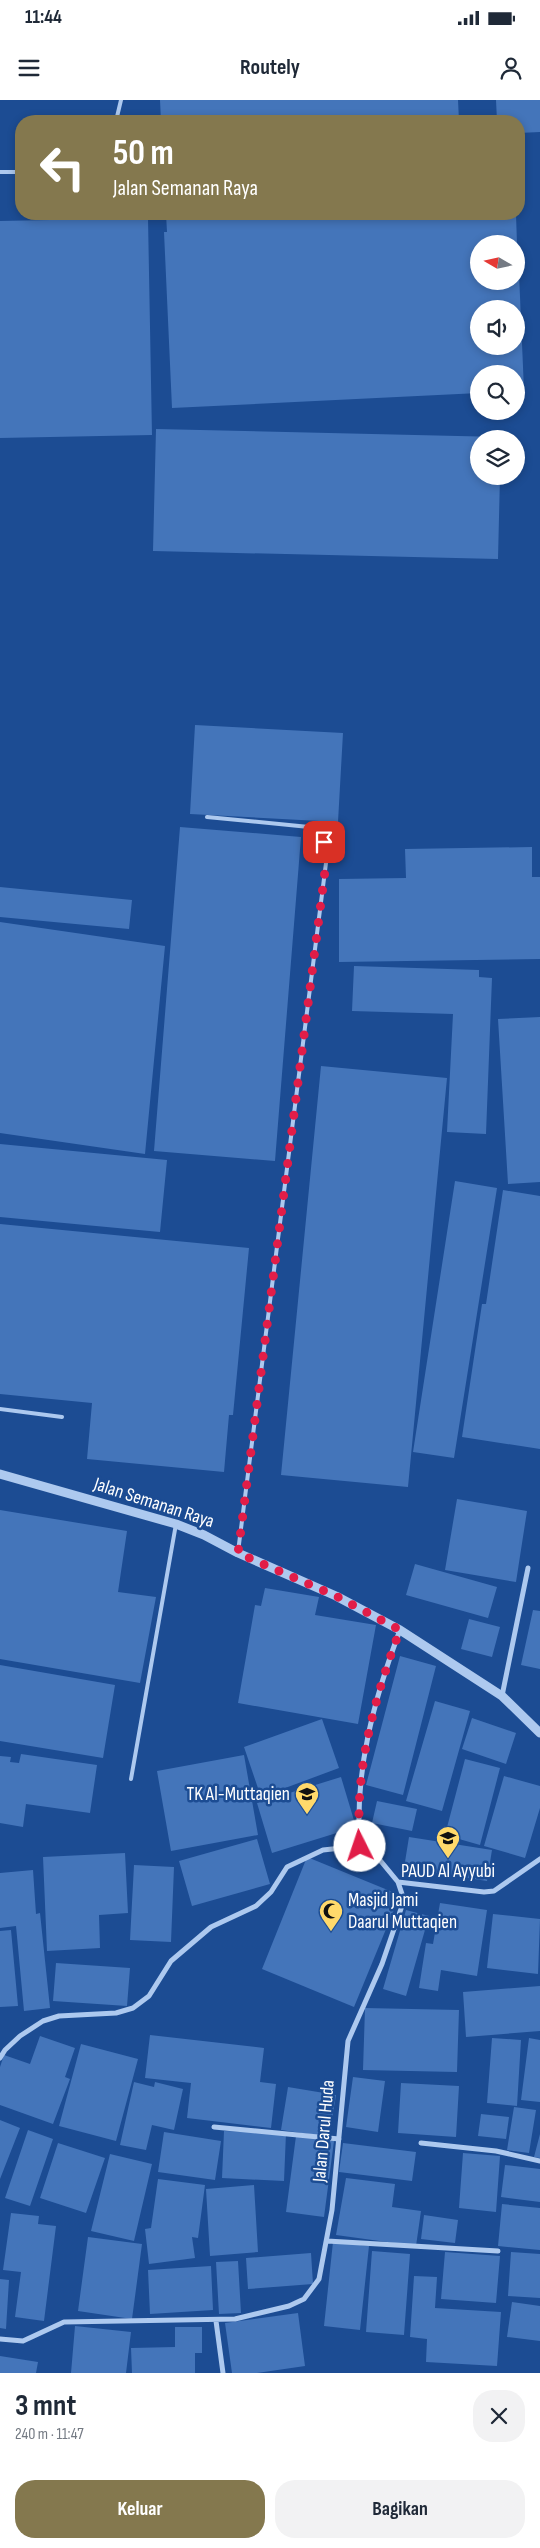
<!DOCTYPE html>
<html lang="id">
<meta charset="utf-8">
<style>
:root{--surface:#fff;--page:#f2f2f3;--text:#1f2937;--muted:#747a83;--accent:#84784e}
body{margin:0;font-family:"Sofia Sans Condensed",sans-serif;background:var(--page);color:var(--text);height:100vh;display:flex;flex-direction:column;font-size:19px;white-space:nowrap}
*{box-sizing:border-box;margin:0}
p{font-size:16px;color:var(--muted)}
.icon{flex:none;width:28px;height:28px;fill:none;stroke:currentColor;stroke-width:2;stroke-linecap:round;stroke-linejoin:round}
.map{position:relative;height:2273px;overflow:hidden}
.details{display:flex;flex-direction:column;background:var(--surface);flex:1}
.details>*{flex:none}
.hud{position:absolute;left:15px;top:15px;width:510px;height:105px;border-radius:20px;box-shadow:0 2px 8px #0003;background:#84784e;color:#fff;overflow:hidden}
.needle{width:32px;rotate:279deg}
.tools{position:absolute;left:470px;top:135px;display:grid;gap:10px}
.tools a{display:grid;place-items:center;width:55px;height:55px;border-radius:50%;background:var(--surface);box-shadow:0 2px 8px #0003;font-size:25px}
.pin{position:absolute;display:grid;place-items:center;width:42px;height:42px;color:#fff;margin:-21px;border-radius:10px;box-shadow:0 2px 8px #0006}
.me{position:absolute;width:55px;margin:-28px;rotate:356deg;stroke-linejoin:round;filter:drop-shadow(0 0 4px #0008)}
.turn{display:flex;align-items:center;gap:18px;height:105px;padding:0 15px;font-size:22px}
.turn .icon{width:65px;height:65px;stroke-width:2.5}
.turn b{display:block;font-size:35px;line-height:42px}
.round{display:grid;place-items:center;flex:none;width:52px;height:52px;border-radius:20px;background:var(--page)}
.summary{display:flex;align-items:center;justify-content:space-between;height:85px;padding:0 15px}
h1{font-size:30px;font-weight:700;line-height:38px}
.primary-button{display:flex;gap:10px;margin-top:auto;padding:10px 15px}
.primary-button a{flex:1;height:58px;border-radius:20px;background:var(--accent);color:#fff;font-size:20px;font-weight:700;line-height:58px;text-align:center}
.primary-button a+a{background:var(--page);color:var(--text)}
.status{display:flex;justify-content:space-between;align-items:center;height:35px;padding:0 25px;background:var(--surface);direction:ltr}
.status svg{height:14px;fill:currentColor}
header{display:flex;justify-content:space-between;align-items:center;height:65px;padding:0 15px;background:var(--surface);font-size:22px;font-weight:700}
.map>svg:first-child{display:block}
</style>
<div class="status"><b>11:44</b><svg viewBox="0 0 49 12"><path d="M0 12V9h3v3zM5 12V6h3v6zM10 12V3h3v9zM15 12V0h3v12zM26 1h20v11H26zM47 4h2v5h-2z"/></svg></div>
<header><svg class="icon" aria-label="menu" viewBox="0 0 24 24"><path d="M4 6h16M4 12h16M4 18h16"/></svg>Routely<svg class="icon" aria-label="person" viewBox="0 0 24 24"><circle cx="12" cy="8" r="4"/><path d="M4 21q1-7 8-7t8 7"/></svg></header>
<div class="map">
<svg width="540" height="2273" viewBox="0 0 540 2273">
<rect width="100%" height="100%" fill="#1c4c93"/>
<path fill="#4475ba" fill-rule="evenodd" d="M160,0H458L459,21H161Z
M496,0H540V32L519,33V21H497Z
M166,114H516L517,144H479V181H516L518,150L524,290L516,291V274H479V293L172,308L164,132H167ZM479,209H516V246H479Z
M148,118L152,335L0,338V121Z
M156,329L501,337L479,339V376H500L498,459L153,451Z
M195,625L343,633L338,722L190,714Z
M180,727L301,737L275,1061L154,1051Z
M532,747V777H540V859L339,862V779L406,778L405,749Z
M0,787L132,800L129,829L0,817Z
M0,822L165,846L145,1054L0,1033Z
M354,866L479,870V877L492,878L486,1034L447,1032L453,914L352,911Z
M540,917V1082L508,1084L498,919Z
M321,966L447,978L408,1387L281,1375Z
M0,1044L167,1060L160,1132L0,1117Z
M455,1081L497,1088L454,1358L413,1352Z
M503,1090L540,1096V1349L462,1337L482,1204H486Z
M0,1124L249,1148L233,1315H229L224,1372L87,1359L92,1303L0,1294Z
M457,1399L527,1411L516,1482L445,1470Z
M0,1410L127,1431L118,1492L156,1497L140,1583L0,1559Z
M415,1464L497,1487L488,1518L406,1495Z
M265,1488L319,1497L315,1515L376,1525L358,1624L238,1603L255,1505L261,1506Z
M533,1510L540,1511V1569L521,1565Z
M469,1519L500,1527L492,1557L461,1549Z
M400,1556L436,1566L403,1695L366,1685Z
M0,1565L115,1585L103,1658L0,1641Z
M435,1601L470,1611L442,1711L406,1701Z
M472,1618L516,1633L506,1664L462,1649Z
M322,1619L339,1668L261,1697L244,1647Z
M21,1654L97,1665L90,1713L26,1704L23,1727L0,1723V1656L11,1657L10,1662L19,1663Z
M244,1655L258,1735L171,1751L157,1671Z
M465,1659L500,1668L480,1745L445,1735Z
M504,1676L540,1686V1708L525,1758L484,1746Z
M341,1677L356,1727L272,1753L257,1703Z
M377,1701L417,1709L412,1731L372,1723Z
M409,1737L492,1750L487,1781L404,1768Z
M257,1739L270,1784L192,1806L179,1761Z
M125,1753L128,1813L99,1815L100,1848L47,1851L43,1757Z
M307,1757L400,1795L354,1907L262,1869Z
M134,1765L174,1767L171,1842L130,1840Z
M33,1770L36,1814L40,1813L50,1908L24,1911L16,1826L0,1828V1773Z
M440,1803L487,1810L477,1876L441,1870L438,1891L419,1888L426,1843L433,1844Z
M406,1810L429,1816L406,1896L383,1889Z
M493,1814L540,1819L538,1874L487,1868Z
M11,1830L18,1906L0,1907V1831Z
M56,1863L130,1868L127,1906L53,1901Z
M540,1886V1931L466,1937L463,1892Z
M365,1908L459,1910L457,1972L363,1970Z
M150,1935L264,1948L260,1982L276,1984L271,2028L187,2018L191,1983L145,1978Z
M40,1936L75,1948L65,1977L70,1979L53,2024L0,2005V1967L4,1955L30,1964Z
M492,1938L521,1940L517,2006L487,2003Z
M529,1938L540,1940V2002L521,2000Z
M81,1944L138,1959L116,2041L59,2026Z
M353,1977L385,1981L378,2032L346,2027Z
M134,1982L154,1987L155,1982L183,1989L174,2030L152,2025L146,2050L120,2045Z
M401,1983L459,1986L456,2037L398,2033Z
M288,1987L336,1995L329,2037L281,2030Z
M514,2007L536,2010L529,2053L507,2050Z
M481,2014L509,2017L506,2039L478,2036Z
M0,2020L20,2028L0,2079Z
M28,2030L53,2039L30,2106L5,2098Z
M224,2031L286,2033L284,2081L222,2078Z
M164,2032L221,2041L215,2080L158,2072Z
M540,2034V2058L534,2057Z
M296,2036L334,2041L324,2117L286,2112Z
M58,2043L105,2058L86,2113L40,2098Z
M343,2043L416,2052L412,2081L339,2072Z
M463,2053L500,2056L496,2112L459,2108Z
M110,2054L152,2064L134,2141L91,2131Z
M505,2065L540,2069V2102L501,2097Z
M346,2078L395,2084L392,2107L421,2111L416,2146L336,2135Z
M158,2079L205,2085L198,2138L192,2137L195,2158L149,2164L145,2129L151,2128Z
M254,2085L258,2152L210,2156L206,2089Z
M502,2104L540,2108V2150L498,2146Z
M11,2113L39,2116L38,2124L56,2126L44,2221L15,2217L21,2172L3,2170Z
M424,2115L458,2120L455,2143L421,2139Z
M88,2137L142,2144L132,2219L78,2211Z
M333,2142L369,2146L360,2230L324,2226Z
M372,2151L410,2154L404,2235L366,2232Z
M445,2152L500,2156L496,2203L441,2199Z
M511,2152L540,2154V2198L508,2196Z
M311,2153L313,2184L248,2189L246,2158Z
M238,2161L241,2213L219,2214L216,2162Z
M211,2166L213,2210L150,2214L148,2170Z
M414,2176L437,2177L435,2208L501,2212L497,2266L426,2262L427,2239L410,2237Z
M0,2179L9,2180L6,2229L0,2228Z
M512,2202L540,2206V2241L507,2237Z
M298,2213L305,2266L257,2273H232L225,2223Z
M75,2226L131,2232L126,2273H71Z
M175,2227H202V2253H195V2273H132L131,2248L175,2247Z
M0,2256L38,2262L36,2273H0Z"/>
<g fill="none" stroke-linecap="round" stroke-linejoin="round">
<path stroke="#adc9ef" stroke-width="4" d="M116,21L121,0
M0,72H21
M207,717L309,727L324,742L326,763L238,1452
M0,1309L62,1317
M131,1679L176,1424"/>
<path stroke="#adc9ef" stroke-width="5" d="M502,1596L528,1468
M360,1746C354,1672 374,1599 400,1530
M398,1782L484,1792L494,1791L540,1759
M0,1958L5,1950L20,1936L43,1921L59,1916L116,1913L133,1908L149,1896L171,1861L211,1827L256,1806L271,1792L287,1767L323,1750L360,1746
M214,2027L339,2039
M421,2043L496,2051L540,2061
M327,2141L498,2151
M216,2221L223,2273
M0,2239L23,2241L64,2222L235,2219L289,2206L304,2199L319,2179L332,2110L348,1941L382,1864L404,1800L398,1782L379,1759L360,1746"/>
<path stroke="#adc9ef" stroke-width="9" d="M0,1374L176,1424L204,1435L238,1453L336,1496L400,1530L502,1596L540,1633"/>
</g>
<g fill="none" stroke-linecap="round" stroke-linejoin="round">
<path stroke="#e11d48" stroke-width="9" stroke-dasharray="0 16.2" d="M324,742L326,763L238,1453L336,1496L400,1530C374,1599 354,1672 360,1746"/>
</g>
<defs>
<g id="school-pin" transform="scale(1.25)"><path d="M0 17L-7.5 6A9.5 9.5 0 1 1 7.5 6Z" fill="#ffd96b" stroke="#1c4c93"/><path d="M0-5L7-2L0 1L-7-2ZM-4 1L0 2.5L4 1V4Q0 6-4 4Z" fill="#111"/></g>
<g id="mosque-pin" transform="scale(1.25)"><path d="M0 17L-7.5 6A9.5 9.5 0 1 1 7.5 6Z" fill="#ffd96b" stroke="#1c4c93"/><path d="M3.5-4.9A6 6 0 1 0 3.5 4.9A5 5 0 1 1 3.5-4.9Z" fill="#111"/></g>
</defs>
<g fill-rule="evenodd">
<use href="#school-pin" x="307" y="1694"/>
<use href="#school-pin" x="448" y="1738"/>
<use href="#mosque-pin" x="331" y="1811"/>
</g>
<g text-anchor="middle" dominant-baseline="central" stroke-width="5" stroke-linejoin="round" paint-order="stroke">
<g font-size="19" fill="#fff" stroke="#1c4c93">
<text transform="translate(154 1403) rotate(18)">Jalan Semanan Raya</text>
<text transform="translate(324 2031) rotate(-85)">Jalan Darul Huda</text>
</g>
<g font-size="19" fill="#fff" stroke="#1c4c93" text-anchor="end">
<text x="290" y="1694">TK Al-Muttaqien</text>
<text x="448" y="1771" text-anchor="middle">PAUD Al Ayyubi</text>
<text x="348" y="1800" text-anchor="start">Masjid Jami<tspan x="348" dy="22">Daarul Muttaqien</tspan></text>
</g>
</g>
</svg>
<div class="tools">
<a><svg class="needle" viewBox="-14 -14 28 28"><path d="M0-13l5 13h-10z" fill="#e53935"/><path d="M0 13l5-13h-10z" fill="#747a83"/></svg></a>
<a><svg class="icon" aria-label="sound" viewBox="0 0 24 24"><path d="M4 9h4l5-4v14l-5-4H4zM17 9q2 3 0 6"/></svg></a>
<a><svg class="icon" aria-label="search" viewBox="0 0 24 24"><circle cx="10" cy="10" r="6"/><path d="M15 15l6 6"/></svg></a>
<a><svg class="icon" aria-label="layers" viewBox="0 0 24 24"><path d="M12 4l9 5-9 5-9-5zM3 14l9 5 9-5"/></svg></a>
</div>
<div class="pin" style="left:324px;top:742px;background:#d93025"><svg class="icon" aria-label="arrive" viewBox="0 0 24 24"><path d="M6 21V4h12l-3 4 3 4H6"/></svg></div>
<svg class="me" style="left:360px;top:1746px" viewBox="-20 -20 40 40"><circle r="19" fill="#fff"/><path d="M0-13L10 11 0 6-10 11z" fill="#e11d48"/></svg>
<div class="hud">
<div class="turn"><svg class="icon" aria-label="left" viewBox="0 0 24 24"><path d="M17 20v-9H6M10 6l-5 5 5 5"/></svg><div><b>50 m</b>Jalan Semanan Raya</div></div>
</div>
</div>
<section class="details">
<div class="summary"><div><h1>3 mnt</h1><p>240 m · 11:47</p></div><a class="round"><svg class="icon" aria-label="close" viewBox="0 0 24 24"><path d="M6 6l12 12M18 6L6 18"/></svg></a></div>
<div class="primary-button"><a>Keluar</a><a>Bagikan</a></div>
</section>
